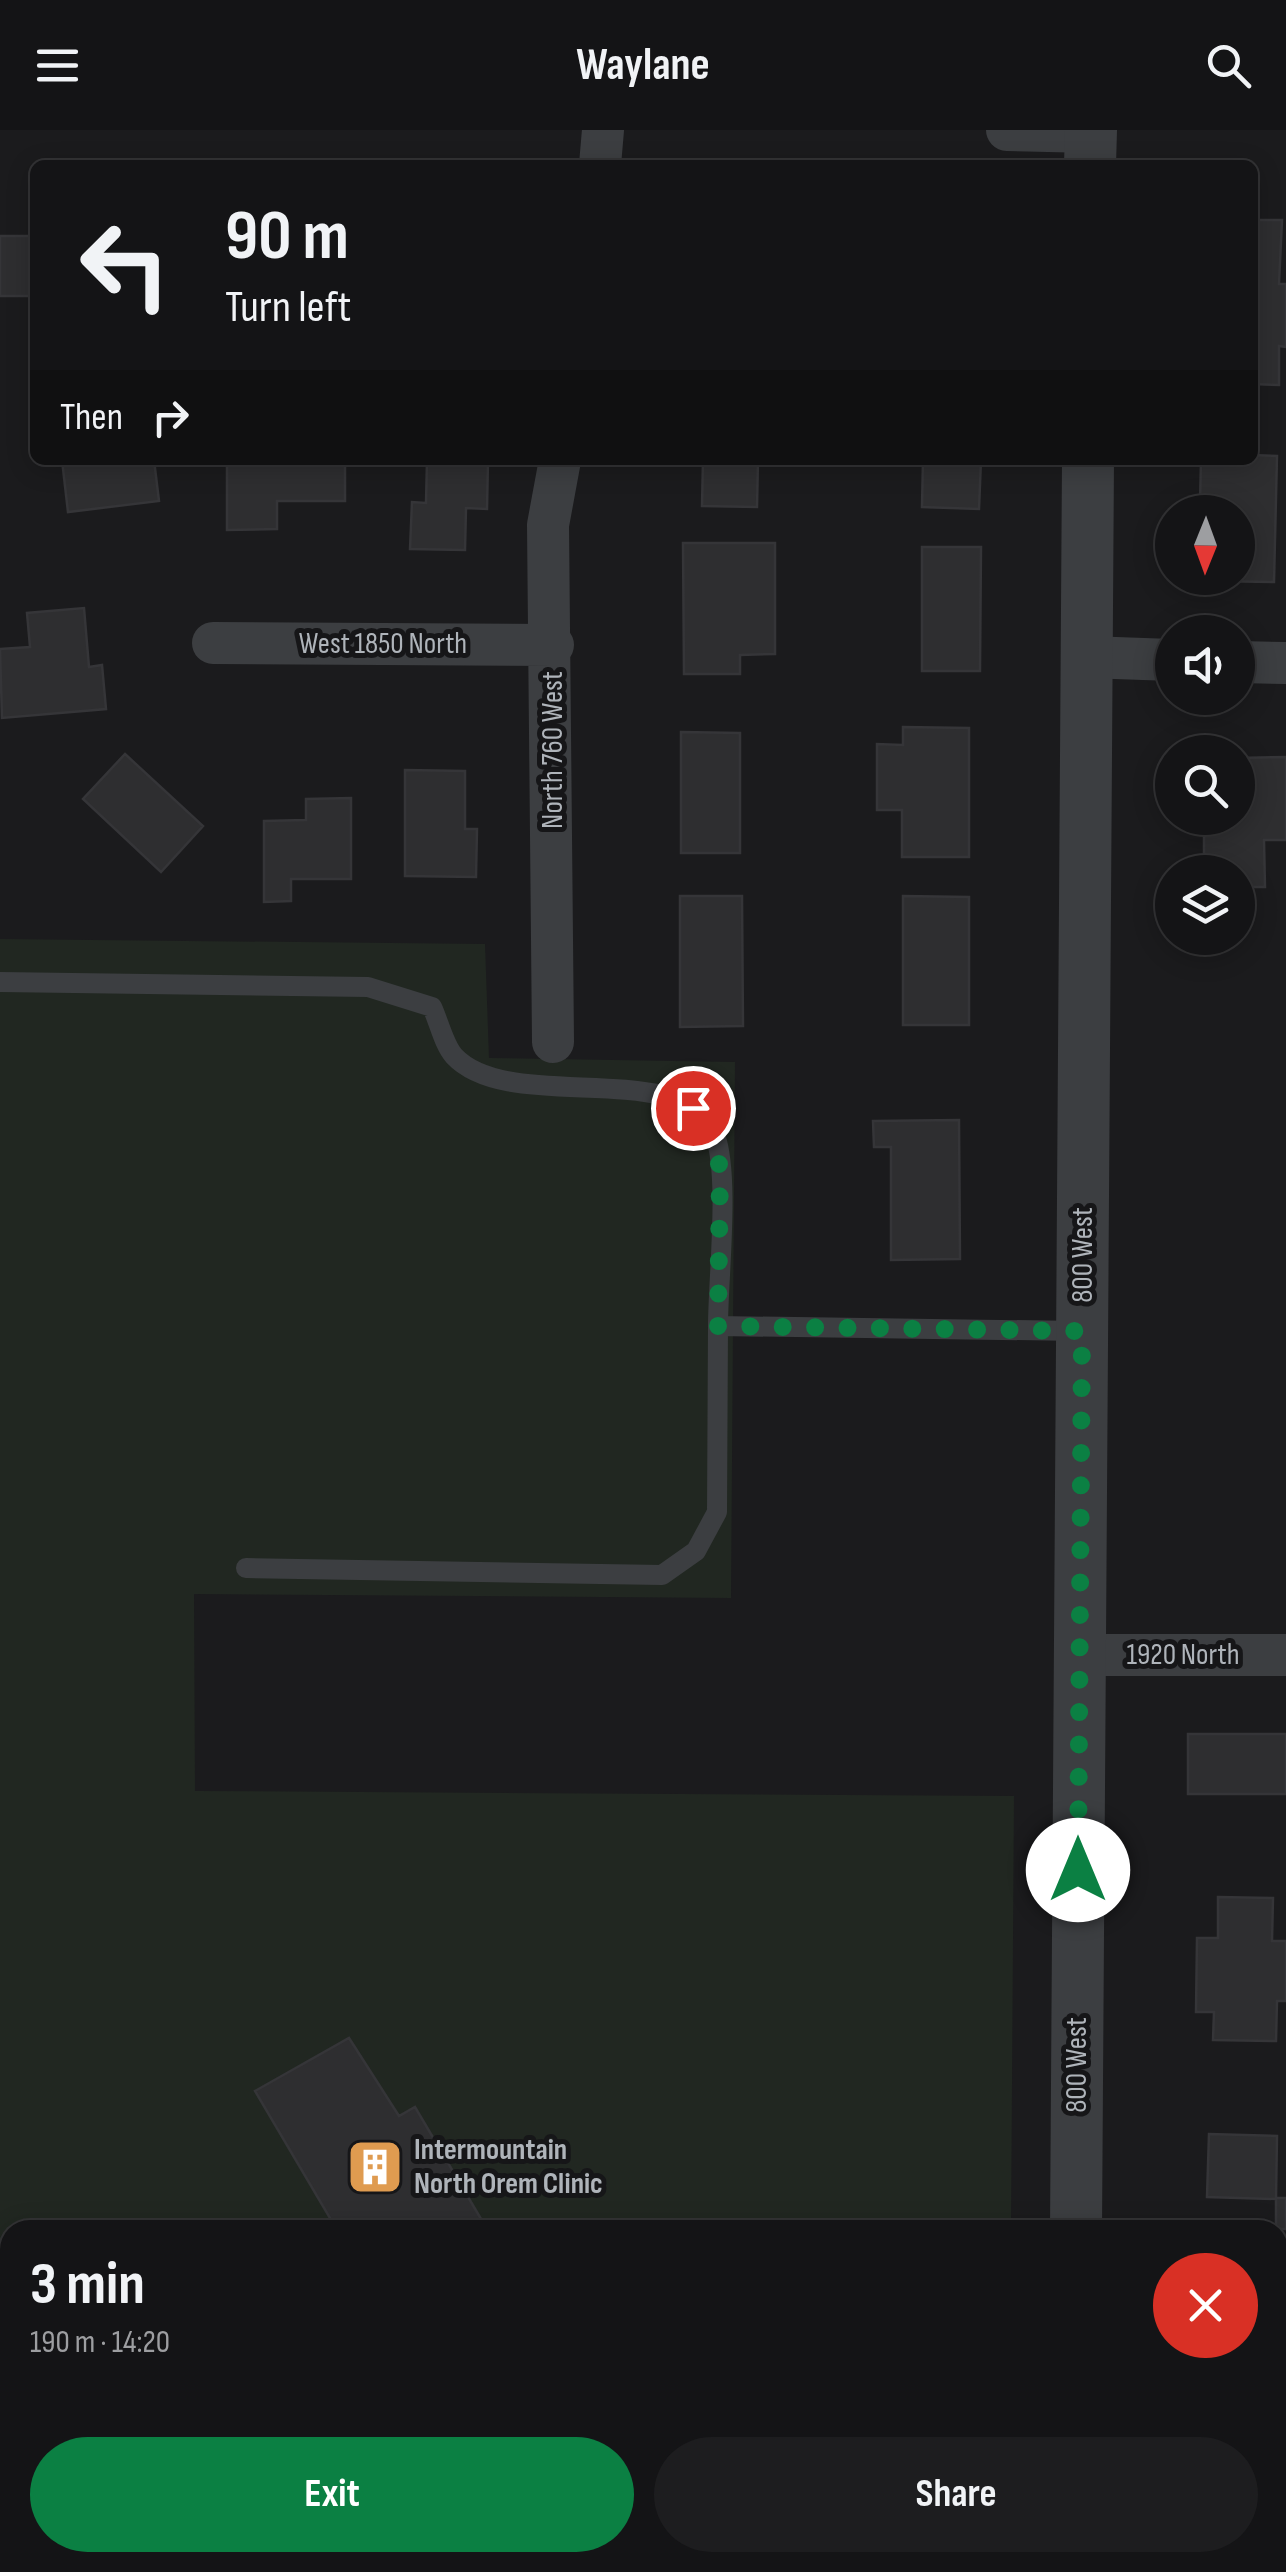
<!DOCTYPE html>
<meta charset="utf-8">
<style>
:root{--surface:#141416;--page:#1d1d1f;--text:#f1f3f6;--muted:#9d9ea1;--line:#333335;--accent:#0b8043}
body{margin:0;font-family:"Sofia Sans Condensed",sans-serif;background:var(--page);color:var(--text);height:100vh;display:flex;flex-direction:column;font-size:38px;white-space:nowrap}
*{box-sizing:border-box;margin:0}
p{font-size:32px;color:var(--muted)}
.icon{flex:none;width:55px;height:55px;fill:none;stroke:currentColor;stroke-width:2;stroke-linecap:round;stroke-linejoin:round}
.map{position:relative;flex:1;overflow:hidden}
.drawer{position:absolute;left:0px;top:2090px;width:1288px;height:352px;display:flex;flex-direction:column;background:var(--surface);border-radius:30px 30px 0 0;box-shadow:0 5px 25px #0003,0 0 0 2px var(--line)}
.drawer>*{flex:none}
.guide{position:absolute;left:30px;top:30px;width:1228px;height:305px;border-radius:15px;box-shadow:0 5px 25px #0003,0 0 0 2px var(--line);background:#141416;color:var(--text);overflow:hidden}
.needle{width:65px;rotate:181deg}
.buttons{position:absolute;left:1155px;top:365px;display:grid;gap:20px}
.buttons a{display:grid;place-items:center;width:100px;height:100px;border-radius:50%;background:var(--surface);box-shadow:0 5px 25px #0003,0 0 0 2px var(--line);font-size:50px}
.pin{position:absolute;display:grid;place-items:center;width:85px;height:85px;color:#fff;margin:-42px;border:5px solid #fff;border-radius:50%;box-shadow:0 2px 10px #0007}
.me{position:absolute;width:110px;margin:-55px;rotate:0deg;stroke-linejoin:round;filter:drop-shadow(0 0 8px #0008)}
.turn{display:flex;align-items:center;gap:35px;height:210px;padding:0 30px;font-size:45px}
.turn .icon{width:130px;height:130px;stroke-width:2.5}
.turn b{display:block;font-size:70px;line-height:85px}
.then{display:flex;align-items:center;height:95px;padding:0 30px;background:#0003;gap:20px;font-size:38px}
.round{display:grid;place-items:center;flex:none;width:105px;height:105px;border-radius:52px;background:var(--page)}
.overview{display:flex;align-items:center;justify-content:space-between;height:170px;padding:0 30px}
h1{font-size:60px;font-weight:700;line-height:75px}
.cta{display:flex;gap:20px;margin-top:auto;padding:20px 30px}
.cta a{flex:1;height:115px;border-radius:60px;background:var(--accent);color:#fff;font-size:40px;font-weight:700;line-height:115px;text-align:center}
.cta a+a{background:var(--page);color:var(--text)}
header{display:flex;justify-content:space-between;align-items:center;height:130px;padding:0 30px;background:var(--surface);font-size:45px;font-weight:700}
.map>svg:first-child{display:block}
</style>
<header><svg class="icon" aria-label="menu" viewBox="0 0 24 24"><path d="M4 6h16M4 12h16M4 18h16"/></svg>Waylane<svg class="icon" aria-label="search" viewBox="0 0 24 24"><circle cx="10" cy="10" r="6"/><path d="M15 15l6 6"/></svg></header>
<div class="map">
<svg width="1286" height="2442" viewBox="0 0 1286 2442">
<rect width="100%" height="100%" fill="#1b1b1d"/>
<path fill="#212721" d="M0,809L485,814L489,928L735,932L731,1468L194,1464L195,1661L1014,1666L1011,2100H10V2127L0,2110Z"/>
<path fill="#2e2e30" stroke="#353538" stroke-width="2.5" d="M1252,90H1282L1279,154H1286V217L1279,216V255L1252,254Z
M0,106H35V166H0Z
M1252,325L1277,326L1274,452L1213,451V448H1238V382H1214V374L1200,373L1201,330H1252Z
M62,330H154L159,371L68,382Z
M227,330H345V371H277V399L227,400Z
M427,330H488L487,379L466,378L465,420L410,419L412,372L426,373Z
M703,330H758L757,377L702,376Z
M923,330H981L979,379L922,377Z
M683,413H775V524L740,525V544H684Z
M922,417H981L980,541H922Z
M84,478L89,537L102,535L106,579L2,588L0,519L30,517L27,483Z
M903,597L969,598V727H902V680H877V614L903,615Z
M681,602L740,603V723H681Z
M125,624L203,696L161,742L83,669Z
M1286,627V710H1264L1265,757H1238V742H1204V688H1238V628Z
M405,640L465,641V699H477L476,747L405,746Z
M351,668V749H291V771L264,772V691L306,690V669Z
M680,766H742L743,896L680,897Z
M903,766L969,767V895H903Z
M959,990L960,1129L891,1130V1017H874L873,991Z
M1188,1604H1286V1664H1188Z
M1218,1767L1273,1768L1272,1811H1286V1871H1277L1276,1911L1213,1910L1214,1882H1196L1197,1808H1218Z
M349,1908L399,1986L415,1977L481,2089L466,2095L469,2100H337L255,1961Z
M1209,2004L1277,2006L1276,2069L1207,2067Z
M1276,2068H1286V2099H1276Z
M1278,2265L1286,2266V2361L1278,2360Z"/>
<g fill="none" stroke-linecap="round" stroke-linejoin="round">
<path stroke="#3c3e41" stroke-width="20" d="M0,852L368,857L432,877C439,892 444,915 454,926C510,986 686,925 715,1005C730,1047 718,1148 718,1196L1080,1201
M246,1438L662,1445L696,1421L717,1382L718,1196"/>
<path stroke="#3c3e41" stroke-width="42" d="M1007,0L1091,2
M600,35L603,0
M213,513L553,515
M1087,527L1172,530
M1238,532L1286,533
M553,912L548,395L560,330
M1080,1525H1286"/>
<path stroke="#3c3e41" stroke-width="52" d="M1090,35L1091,0
M1076,2100L1088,330
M1074,2442V2432"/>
<path stroke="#585b60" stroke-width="55" d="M0,2340L10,2357
M56,2432L62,2442"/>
</g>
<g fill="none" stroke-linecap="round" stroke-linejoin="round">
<path stroke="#0b8043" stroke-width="18" stroke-dasharray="0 32.4" d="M693,978L715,1002L720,1042L718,1196L1082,1201L1078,1740"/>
</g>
<defs>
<g id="building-square" transform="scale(2.875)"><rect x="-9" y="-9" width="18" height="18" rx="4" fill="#df9b50" stroke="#161618"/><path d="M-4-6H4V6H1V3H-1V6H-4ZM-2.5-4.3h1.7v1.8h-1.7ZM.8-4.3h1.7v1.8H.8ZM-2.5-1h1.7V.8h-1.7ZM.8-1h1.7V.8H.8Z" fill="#fff"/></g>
</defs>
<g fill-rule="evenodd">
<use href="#building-square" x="375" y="2037"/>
</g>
<g text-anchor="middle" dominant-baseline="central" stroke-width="10" stroke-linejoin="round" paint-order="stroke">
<g font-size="30" fill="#afb4ba" stroke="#161618">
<text x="383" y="514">West 1850 North</text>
<text transform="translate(553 620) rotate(-90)">North 760 West</text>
<text transform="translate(1083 1125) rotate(-90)">800 West</text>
<text x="1183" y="1525">1920 North</text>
<text transform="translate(1077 1935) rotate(-90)">800 West</text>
</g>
<g font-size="30" font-weight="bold" fill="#afb4ba" stroke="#161618" text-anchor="start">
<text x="414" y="2020">Intermountain<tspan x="414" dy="34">North Orem Clinic</tspan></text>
</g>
</g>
</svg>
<div class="buttons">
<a><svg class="needle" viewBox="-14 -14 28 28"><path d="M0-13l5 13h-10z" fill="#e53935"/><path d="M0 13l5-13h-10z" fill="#9d9ea1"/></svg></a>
<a><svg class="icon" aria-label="sound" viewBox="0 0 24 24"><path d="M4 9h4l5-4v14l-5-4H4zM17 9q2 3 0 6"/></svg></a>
<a><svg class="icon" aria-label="search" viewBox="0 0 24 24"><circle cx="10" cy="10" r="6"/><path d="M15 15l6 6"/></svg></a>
<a><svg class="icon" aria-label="layers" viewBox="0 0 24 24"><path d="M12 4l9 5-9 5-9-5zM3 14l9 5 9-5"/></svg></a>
</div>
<div class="pin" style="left:693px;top:978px;background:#d93025"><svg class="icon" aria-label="arrive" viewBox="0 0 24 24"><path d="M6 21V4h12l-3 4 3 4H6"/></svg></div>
<svg class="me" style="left:1078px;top:1740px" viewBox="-20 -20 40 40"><circle r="19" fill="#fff"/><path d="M0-13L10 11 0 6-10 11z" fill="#0b8043"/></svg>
<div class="guide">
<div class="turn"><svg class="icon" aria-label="left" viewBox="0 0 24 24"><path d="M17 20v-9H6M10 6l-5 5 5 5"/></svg><div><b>90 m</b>Turn left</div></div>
<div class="then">Then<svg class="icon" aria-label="right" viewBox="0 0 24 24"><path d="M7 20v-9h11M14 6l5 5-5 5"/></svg></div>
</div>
<section class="drawer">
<div class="overview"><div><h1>3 min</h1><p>190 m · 14:20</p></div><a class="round" style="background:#d93025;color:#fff"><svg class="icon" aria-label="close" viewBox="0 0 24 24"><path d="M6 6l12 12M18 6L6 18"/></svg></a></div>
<div class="cta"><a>Exit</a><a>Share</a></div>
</section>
</div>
